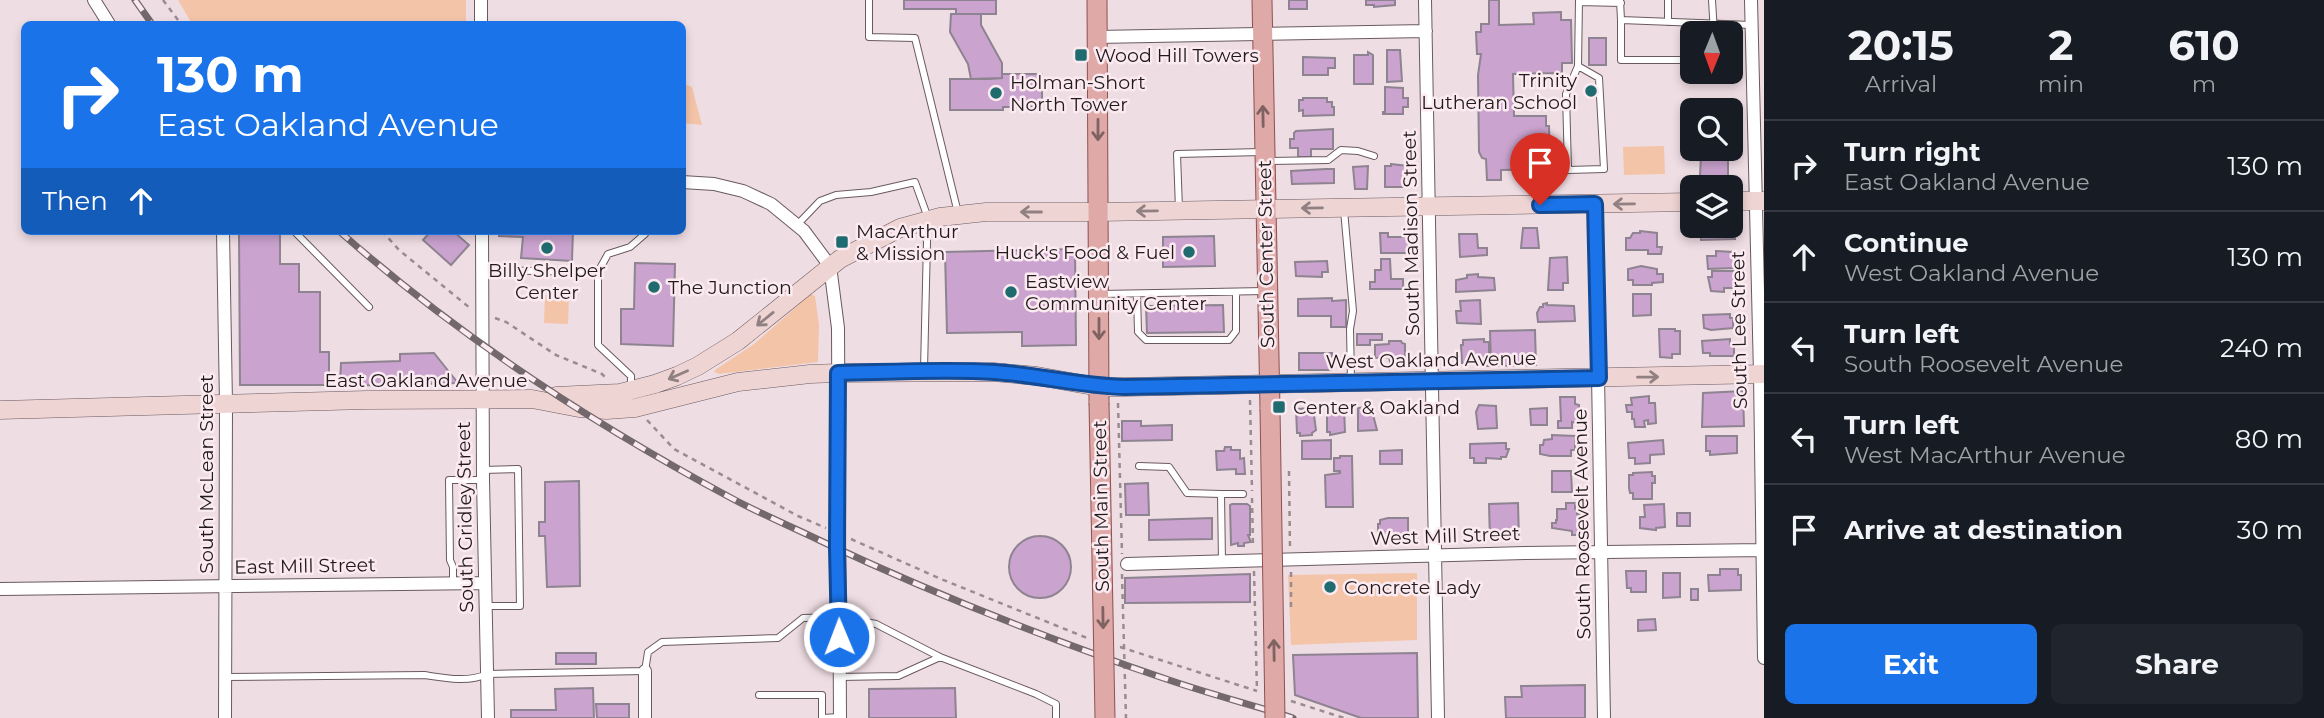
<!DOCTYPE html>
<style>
:root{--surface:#171b24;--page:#20242c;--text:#f1f3f6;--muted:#9ea1a6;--line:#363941;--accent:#1a73e8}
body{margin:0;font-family:Montserrat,sans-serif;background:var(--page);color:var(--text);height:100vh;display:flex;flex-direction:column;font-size:26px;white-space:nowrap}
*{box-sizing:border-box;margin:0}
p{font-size:23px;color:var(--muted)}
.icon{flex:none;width:38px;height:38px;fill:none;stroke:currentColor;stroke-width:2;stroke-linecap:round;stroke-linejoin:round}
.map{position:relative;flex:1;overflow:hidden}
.details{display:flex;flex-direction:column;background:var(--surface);width:560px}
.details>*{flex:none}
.banner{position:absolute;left:21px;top:21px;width:665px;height:214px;border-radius:10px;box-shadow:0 4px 10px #0003;background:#1a73e8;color:#fff;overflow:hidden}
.needle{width:46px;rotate:181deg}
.controls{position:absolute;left:1680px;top:21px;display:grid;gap:14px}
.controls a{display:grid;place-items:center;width:63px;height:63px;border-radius:10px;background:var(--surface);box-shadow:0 4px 10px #0003;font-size:35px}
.pin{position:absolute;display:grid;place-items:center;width:60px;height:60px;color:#fff;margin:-72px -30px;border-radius:50% 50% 50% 0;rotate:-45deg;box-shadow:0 0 7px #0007}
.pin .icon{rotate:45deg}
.me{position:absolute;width:77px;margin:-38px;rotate:359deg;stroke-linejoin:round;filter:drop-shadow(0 0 5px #0008)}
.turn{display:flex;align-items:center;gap:24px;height:147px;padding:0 21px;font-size:32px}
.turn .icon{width:91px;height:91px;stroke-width:2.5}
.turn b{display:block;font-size:49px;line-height:60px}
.then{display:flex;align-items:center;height:66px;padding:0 21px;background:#0003;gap:14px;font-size:26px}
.eta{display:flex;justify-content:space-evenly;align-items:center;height:119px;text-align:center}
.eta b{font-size:42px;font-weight:700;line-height:49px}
.button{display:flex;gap:14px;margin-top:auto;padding:14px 21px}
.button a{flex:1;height:80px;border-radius:10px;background:var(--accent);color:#fff;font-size:28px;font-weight:700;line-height:80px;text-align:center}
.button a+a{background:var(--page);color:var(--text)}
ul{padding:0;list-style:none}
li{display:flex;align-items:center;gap:21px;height:91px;padding:0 21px;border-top:2px solid var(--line)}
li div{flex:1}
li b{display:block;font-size:26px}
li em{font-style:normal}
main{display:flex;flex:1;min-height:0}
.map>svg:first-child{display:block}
</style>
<main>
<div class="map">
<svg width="1764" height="718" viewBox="0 0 1764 718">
<rect width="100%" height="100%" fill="#efdde4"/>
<path fill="#f4c4a8" d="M178,0H466V22L405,24H192Z
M685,84L692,87L702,125L683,123V86Z
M1664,146L1665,174L1624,175L1623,147Z
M811,294L815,296L819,325L818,362L719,374L714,372L715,370L754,344Z
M545,295L569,296L568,324L544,323Z
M1417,573V640L1291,645L1288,575Z"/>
<path fill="#caa3cf" stroke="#8e8390" stroke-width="2" d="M904,0H996V14H956V9H904Z
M1289,0H1307V9H1289Z
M1366,0H1395V5L1374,7V5H1366Z
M1489,0H1499V25L1534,24L1533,13L1561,12V20H1571L1572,63H1562V73L1513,74L1514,116H1546V126H1549L1550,157L1546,158L1547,169L1501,170V180H1487L1486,159L1482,158L1479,152L1478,75L1481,54H1477L1476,32H1481V24H1489Z
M951,14H981V25L1002,63V78L971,79L968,64L950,32Z
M1589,38H1606V65H1589Z
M1387,50H1400L1402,81L1387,82Z
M1368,52L1373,55V84H1354V55H1368Z
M1303,57L1335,58V68H1328V75H1303Z
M1002,74H1042V107H1003V110H950V79H990L1002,78Z
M1385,87L1403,88V98H1408V107H1403V114H1383V112H1385Z
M1303,98H1327V102H1332V107H1334V115L1303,116V110L1299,111V100H1303Z
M1333,129V149H1311V157H1298V148H1290V139H1294V133L1296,131Z
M1701,156L1728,157V176H1700Z
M1391,164L1408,166V187H1385V166H1391Z
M1368,166L1367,189H1355L1353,167Z
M1326,169H1334V183L1292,184L1291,171Z
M1731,223H1734L1735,239L1701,240V226H1731Z
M1523,228H1537L1539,248H1521Z
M239,231H280V264H299V292H320V352H329V385H240Z
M431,231H453L469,245L451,265L423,240Z
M499,231H573L572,261L521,258L523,237L499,236Z
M1640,231L1657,233V247H1662L1661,254H1648V250H1626V238H1630L1633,233H1640Z
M1380,233H1388V237H1406V240H1409V253H1381Z
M1459,234H1477L1478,248H1487V255L1460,257Z
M1214,236L1215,266L1163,267V237Z
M1075,249L1076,345L1022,346V332L947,333L945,252Z
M1716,251L1734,252L1735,268L1708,269L1707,256H1716Z
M1567,257L1568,283H1563V290H1548L1550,258Z
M1381,259H1390L1391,279H1403V289H1370V282H1375V270H1381Z
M1327,261L1328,272H1322V277L1296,276L1295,262Z
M635,263L675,264L673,346L621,344V309H634Z
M1641,266L1657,269V274H1663V282L1652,283V285H1633V280H1628V269Z
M1712,271H1737V288H1724V292L1711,291L1708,277H1712Z
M1478,274V277L1494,278L1495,290L1456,292V280L1467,278V275Z
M1633,294H1651V315L1633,316Z
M1332,298V301L1346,300V327H1331V316H1298V299Z
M1480,300L1481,324L1457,323L1456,311H1461L1460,301Z
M1547,303V305L1574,306L1575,321L1538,322L1537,313L1540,307H1543V304Z
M1223,305L1224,332L1147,333L1146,306Z
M1730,314V318H1733V328L1711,330L1704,328L1703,315Z
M1659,329H1675V331H1680V354H1672V358L1660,357Z
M1535,330L1536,365L1491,366L1490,331Z
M1357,334H1382V340H1370V345H1357Z
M1484,339V342H1489V366H1481V363H1462L1461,345H1463V340Z
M1730,339V344H1734V356H1710V353H1703L1702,341Z
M1389,341H1401L1402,343L1405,344V358H1402V361L1390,362L1389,357L1375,358V345L1389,344Z
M434,353L458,383L340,386L341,363L400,361V354Z
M1299,353H1332V370H1299Z
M1743,391L1744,426L1702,427L1703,393Z
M1649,396V403H1655L1656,423L1648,424V420L1644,421L1645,427H1635L1634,419H1632V412H1627L1626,405H1632L1631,398Z
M1560,397H1575V404L1579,405V411H1577V423L1572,422V428H1558V421H1561Z
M1479,405L1496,406L1497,428L1478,429L1476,412Z
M1371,407L1377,430L1358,431V408Z
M1313,408L1316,430L1312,433V435L1300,436V433H1297L1296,409Z
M1327,408H1344L1345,432L1330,435V432H1327Z
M1547,408V425H1531L1530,409Z
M1122,421H1141V426L1172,425V440L1122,441Z
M1552,435L1575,436V450H1571V456H1550L1540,454V445H1543L1544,440L1552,439Z
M1706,436H1737V453L1710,455V451H1706Z
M1331,440V459H1302V441Z
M1663,440L1664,454L1650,455V463L1635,464V458H1629L1628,443Z
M1501,443H1506V449H1509L1506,457H1501V459L1486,458V463H1474V458H1470V444Z
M1225,447H1231V450H1240V459L1244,458L1245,474H1236V469L1217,470L1216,451H1224Z
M1402,450V464H1380V451Z
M1340,456H1352L1353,507H1326L1325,475L1340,473V471H1334V458H1340Z
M1552,471H1571L1572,492H1552Z
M1652,472V476H1655V483H1652V499H1633V493H1630L1629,488V475H1633V473Z
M579,481L580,586L547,587L545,536H539V522H545V482Z
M1148,483L1149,515H1126L1125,484Z
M1518,503L1519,539L1490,540L1489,504Z
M1566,503H1575V509H1577V514H1580V535H1572V531L1552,528V523H1556V520H1557V509H1566Z
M1232,504H1247L1250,506V535H1248L1251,542L1244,543V546H1238V543L1231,545L1230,505Z
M1664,504L1665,527L1656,528V530L1640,528V517H1645L1644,505Z
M1677,513H1690V526H1677Z
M1212,518V539L1149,540V520Z
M1388,518H1408V535H1411V538H1404V535H1394V538L1389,539H1378V524H1380V520Z
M1009 567a31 31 0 1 1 62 0a31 31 0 1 1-62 0Z
M1720,569H1738V575H1741V590L1709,591L1708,575H1720Z
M1626,571H1646V592H1631V588H1627Z
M1663,573H1680V597L1663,598Z
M1250,574V602L1125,603V578Z
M1691,589H1698V600H1691Z
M1655,619L1656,630L1638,631V620Z
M556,653H596V664H556Z
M1417,653L1418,718H1361L1295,695L1293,655Z
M1585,685V718H1506L1505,697H1522L1521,686Z
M593,688L594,718H511V710H556L555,689Z
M955,688L956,718H869V689Z
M596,704H629V718H597Z"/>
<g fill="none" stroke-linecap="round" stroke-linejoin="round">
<g stroke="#6a5a60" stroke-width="8">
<path id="lane" d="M869,0V37L915,38L958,213
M1620,0L1621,20L1751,25
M1712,0L1714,33
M1579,2L1621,3
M1621,20V60H1692
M1668,22V0
M1578,66L1599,78L1604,169L1568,170L1566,94L1578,66L1579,0
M1269,161L1328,160L1341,150L1358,151L1374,156
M1179,209L1177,154L1262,152
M1344,210L1353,311L1350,329L1351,380
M797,225L820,201L836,195L871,192L915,182L928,218
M920,225L927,241L924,370
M294,231L369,307
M483,270L598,272L608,254L630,247L645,234V231
M598,272V345L631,376V389
M1101,294L1265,291
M1137,294L1138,332L1146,340H1229L1236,331V292
M1139,466L1169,467L1187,493L1221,494L1222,562
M483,470L518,469L520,606H485
M1221,494H1243
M453,583V567L450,560L449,480H483
M225,677L424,675C444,678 468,683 487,674L645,671L648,652L662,642L778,638L803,618L839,617L876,624L940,657L1036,694L1056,704V718
M839,677L898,676L940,657
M759,695H822V717
M822,718L840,717"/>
</g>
<g stroke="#6a5a60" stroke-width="14">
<path id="street" d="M94,0L109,24
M481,0V24
M1425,0L1438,718
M1751,0L1760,374L1764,658
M1097,37L1426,31
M682,182L714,184L743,191L771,204L804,231L830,266L838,328L840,718
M1595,204L1604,718
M223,231L226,404L225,718
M482,231L483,480L488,718
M1127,564L1525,553L1764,550
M0,589L485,583
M645,671V718"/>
</g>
<g stroke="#6a5a60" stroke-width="19">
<path id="secondary" d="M1731,201H1764
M556,396L620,393L655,384L677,376L698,366L738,341L840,259L900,228L940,217L986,212H1099L1692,202
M0,410L367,400L532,399L579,408L607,410L635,408L738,382L810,374L838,373L993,372L1037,376L1099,387H1124L1764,374"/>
</g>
<g stroke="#8d5151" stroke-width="21">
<path id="primary" d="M1097,0L1099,403
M1262,0L1270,409"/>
</g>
<path stroke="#998c91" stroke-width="2.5" stroke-dasharray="5 5" stroke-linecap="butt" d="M163,0L181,24
M382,231L399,250L470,308
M495,318L506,322L556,355L602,374L606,378
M1250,400L1252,491
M1118,403L1122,554
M647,420L674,449L798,516L826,528
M1289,471L1290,548
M1252,498L1253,547
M851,539L941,579L1087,638
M1254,571L1257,691
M1291,572V608
M1122,574L1126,718
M1120,647L1257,691
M1291,701L1344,718"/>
<use href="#lane" stroke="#fff" stroke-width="6"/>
<use href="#street" stroke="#fff" stroke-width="12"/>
<use href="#secondary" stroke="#eed4d3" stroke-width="18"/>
<use href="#primary" stroke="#dea9a7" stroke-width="19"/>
<g stroke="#73686c" stroke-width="7">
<path id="rail" d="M135,0L152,24
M339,231C458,336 593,424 733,499C761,514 792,527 821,541C934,594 1050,640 1169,680C1210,694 1252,705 1293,718"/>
</g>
<use href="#rail" stroke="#fceaf1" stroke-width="4.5" stroke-dasharray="13" stroke-linecap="butt"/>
<g stroke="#8d5151" stroke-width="21" stroke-linecap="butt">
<path id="primary-bridge" d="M1099,403L1105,718
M1270,409L1275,718"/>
</g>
<use href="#primary-bridge" stroke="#dea9a7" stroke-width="19"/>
</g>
<defs><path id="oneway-shaft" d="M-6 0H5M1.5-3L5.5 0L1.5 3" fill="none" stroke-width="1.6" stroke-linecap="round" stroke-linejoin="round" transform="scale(1.75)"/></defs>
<g stroke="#7f6262">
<use href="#oneway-shaft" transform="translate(1263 116) rotate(-91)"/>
<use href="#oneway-shaft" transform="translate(1098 130) rotate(90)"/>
<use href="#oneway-shaft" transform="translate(1099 329) rotate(90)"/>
<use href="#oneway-shaft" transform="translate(1103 618) rotate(89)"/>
<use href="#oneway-shaft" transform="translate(1274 650) rotate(-91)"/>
</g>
<g stroke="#918081">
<use href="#oneway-shaft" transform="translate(1624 204) rotate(179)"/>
<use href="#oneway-shaft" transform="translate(1312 208) rotate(179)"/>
<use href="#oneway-shaft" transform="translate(1147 211) rotate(179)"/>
<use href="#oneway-shaft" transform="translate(1031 212) rotate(-180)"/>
<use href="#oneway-shaft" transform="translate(765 319) rotate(141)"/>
<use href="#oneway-shaft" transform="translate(678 375) rotate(156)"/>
<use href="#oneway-shaft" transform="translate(1648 377) rotate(-1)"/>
</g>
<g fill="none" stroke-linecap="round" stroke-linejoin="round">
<g stroke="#114b97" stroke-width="18">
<path id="route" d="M839,637L837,548L838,373C890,372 944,369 995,372C1039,375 1081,386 1125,387L1599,378L1595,204L1540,205"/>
</g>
<use href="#route" stroke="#1a73e8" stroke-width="12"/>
</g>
<g fill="#1f6b70" stroke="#fceaf1" stroke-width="2.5">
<rect x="1074" y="48" width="14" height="14" rx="3.5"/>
<circle cx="1591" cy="91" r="7"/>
<circle cx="996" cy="93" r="7"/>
<rect x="835" y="235" width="14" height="14" rx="3.5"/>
<circle cx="547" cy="248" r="7"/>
<circle cx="1189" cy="252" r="7"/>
<circle cx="654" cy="287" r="7"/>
<circle cx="1011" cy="292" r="7"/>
<rect x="1272" y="400" width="14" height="14" rx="3.5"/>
<circle cx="1330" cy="587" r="7"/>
</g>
<g text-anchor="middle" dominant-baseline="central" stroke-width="5" stroke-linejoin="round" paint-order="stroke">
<g font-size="19" fill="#201a1c" stroke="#fceaf1" text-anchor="start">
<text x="1095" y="55">Wood Hill Towers</text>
<text x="1577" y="80" text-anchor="end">Trinity<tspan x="1577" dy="22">Lutheran School</tspan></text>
<text x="1010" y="82">Holman-Short<tspan x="1010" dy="22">North Tower</tspan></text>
<text x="856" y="231">MacArthur<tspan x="856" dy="22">&amp; Mission</tspan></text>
<text x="1175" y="252" text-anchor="end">Huck's Food &amp; Fuel</text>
<text x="547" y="270" text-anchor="middle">Billy Shelper<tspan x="547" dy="22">Center</tspan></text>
<text x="1025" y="281">Eastview<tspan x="1025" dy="22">Community Center</tspan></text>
<text x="668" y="287">The Junction</text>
<text x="1293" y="407">Center &amp; Oakland</text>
<text x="1344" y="587">Concrete Lady</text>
</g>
<g font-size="19" fill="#201a1c" stroke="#fceaf1">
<text transform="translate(1411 233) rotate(-91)">South Madison Street</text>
<text transform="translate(1266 254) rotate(-91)">South Center Street</text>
<text transform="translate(1739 330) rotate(-91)">South Lee Street</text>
<text transform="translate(1431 360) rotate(-1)">West Oakland Avenue</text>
<text x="426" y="380">East Oakland Avenue</text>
<text transform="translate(206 474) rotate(-90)">South McLean Street</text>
<text transform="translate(1101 506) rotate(-91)">South Main Street</text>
<text transform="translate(465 517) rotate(-91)">South Gridley Street</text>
<text transform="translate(1582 524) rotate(-91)">South Roosevelt Avenue</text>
<text transform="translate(1445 536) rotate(-2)">West Mill Street</text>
<text transform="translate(305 566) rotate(-1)">East Mill Street</text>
</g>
</g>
</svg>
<div class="controls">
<a><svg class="needle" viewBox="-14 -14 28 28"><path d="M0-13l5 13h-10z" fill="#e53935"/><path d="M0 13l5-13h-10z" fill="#9ea1a6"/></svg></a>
<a><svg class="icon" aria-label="search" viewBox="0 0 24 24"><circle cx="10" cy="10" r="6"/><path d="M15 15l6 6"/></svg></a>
<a><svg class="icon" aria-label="layers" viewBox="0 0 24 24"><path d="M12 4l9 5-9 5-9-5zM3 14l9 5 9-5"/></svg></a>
</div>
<div class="pin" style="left:1540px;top:205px;background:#d93025"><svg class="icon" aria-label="arrive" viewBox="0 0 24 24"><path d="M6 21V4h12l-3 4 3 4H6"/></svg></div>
<svg class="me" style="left:839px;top:637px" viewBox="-20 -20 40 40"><circle r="17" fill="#1a73e8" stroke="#fff" stroke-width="3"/><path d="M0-11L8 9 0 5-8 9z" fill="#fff"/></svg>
<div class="banner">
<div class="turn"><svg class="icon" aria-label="right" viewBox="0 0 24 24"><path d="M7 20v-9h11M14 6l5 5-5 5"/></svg><div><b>130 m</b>East Oakland Avenue</div></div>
<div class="then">Then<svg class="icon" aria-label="ahead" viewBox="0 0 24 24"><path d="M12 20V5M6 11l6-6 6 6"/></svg></div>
</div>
</div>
<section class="details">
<div class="eta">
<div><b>20:15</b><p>Arrival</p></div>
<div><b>2</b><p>min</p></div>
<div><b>610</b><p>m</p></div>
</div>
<ul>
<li><svg class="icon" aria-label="right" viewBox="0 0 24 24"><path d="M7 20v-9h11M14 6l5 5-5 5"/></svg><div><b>Turn right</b><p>East Oakland Avenue</p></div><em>130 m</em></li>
<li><svg class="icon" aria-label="ahead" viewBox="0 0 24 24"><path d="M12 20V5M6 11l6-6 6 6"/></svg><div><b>Continue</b><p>West Oakland Avenue</p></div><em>130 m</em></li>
<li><svg class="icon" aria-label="left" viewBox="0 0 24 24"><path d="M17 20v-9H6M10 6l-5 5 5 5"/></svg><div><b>Turn left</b><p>South Roosevelt Avenue</p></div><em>240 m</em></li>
<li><svg class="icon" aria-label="left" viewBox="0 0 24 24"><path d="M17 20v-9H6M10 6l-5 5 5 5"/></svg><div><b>Turn left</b><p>West MacArthur Avenue</p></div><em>80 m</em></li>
<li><svg class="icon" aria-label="arrive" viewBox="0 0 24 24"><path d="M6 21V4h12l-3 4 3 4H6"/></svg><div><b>Arrive at destination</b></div><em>30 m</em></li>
</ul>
<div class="button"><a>Exit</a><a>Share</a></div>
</section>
</main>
